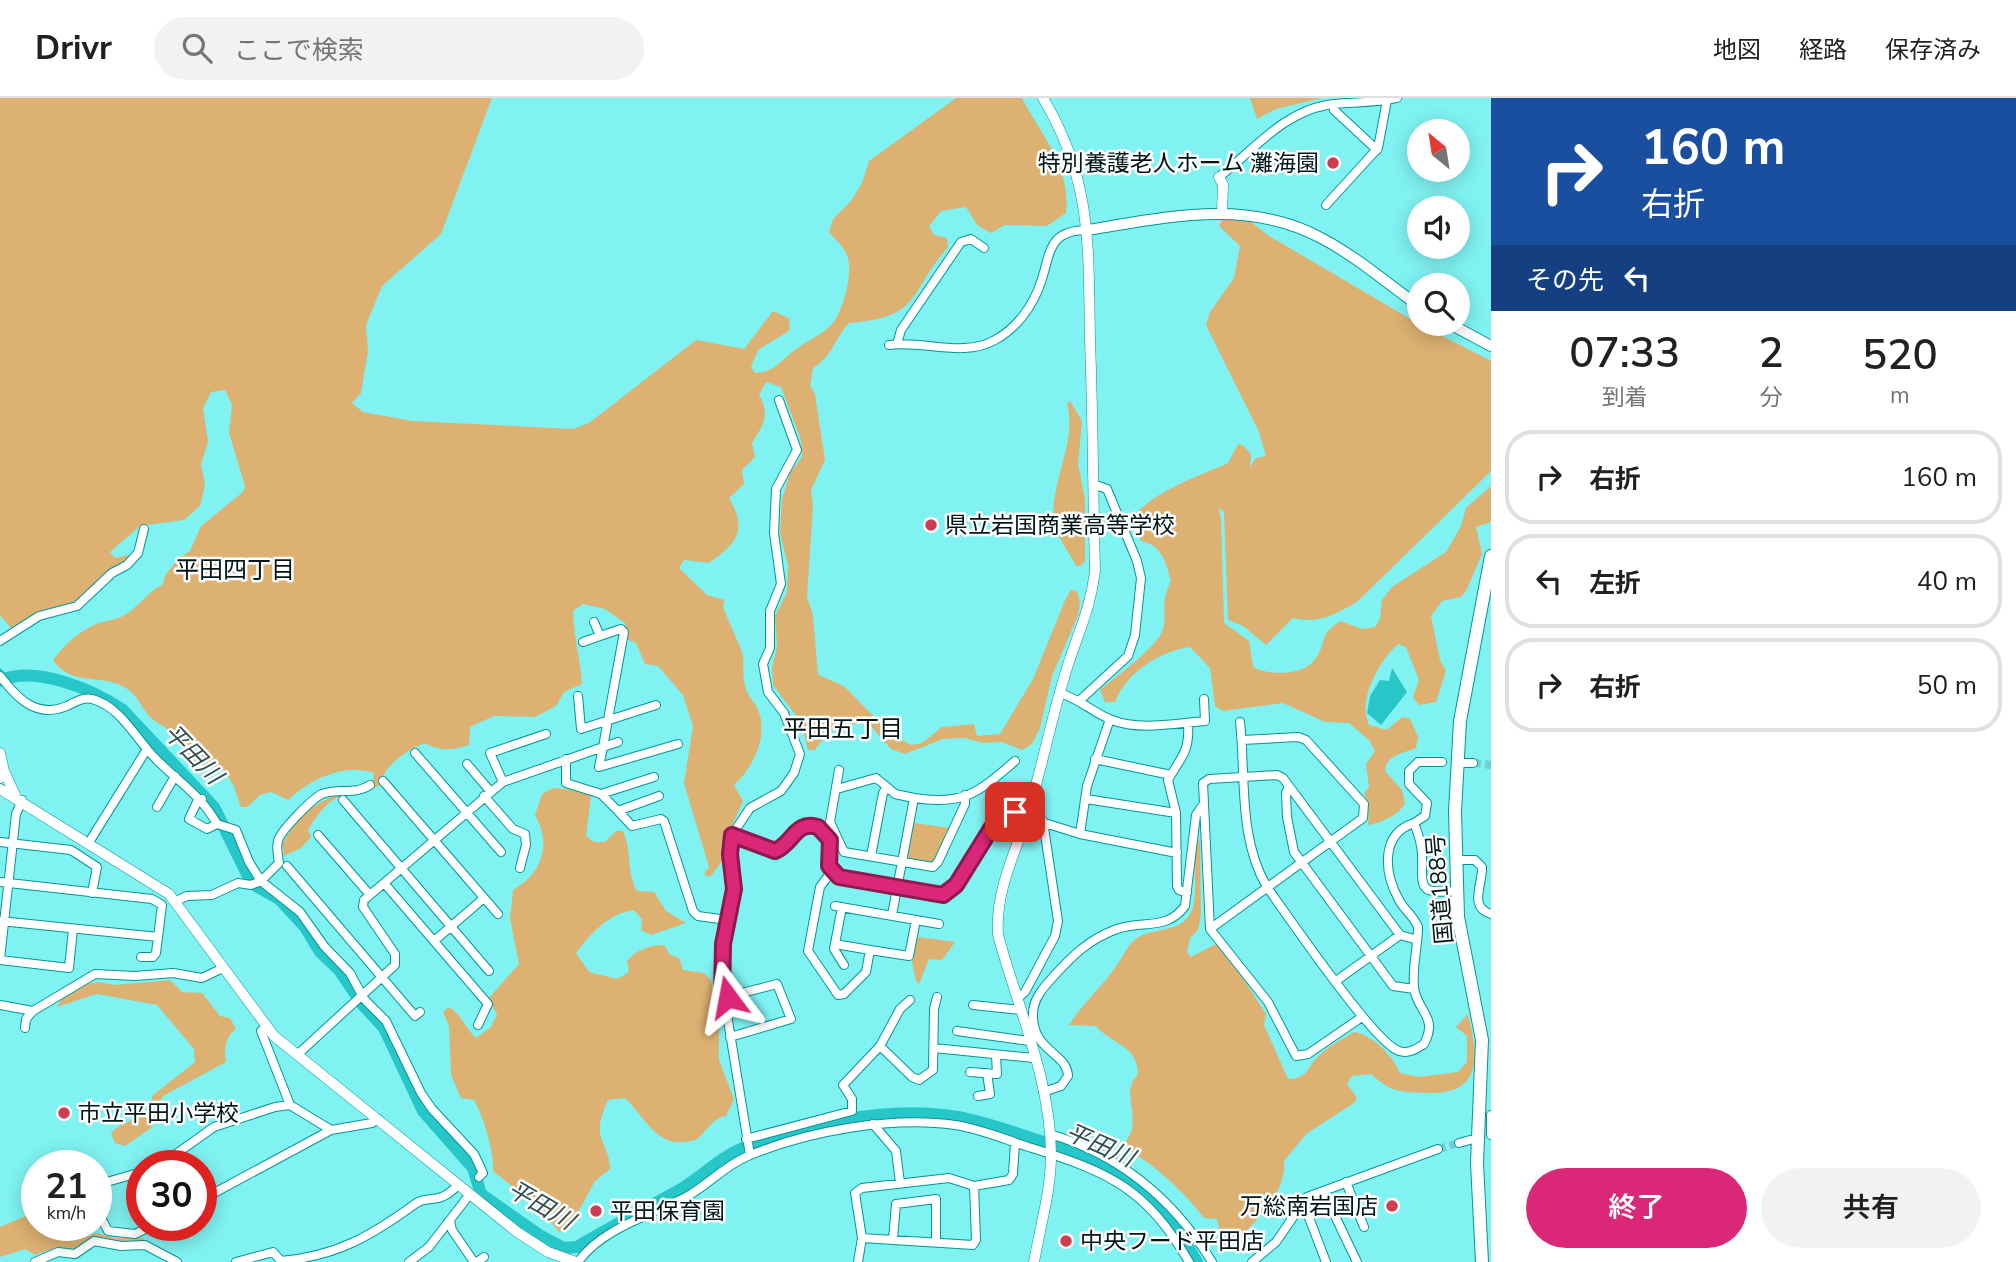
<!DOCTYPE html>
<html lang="ja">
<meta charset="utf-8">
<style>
:root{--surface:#fff;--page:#f2f2f2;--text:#202124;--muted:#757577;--line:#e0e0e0;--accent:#db2777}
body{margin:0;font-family:"Nunito Sans","Noto Sans JP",sans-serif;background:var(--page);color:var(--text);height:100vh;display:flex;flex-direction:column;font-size:26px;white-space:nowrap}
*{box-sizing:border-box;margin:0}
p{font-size:23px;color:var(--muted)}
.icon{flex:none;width:38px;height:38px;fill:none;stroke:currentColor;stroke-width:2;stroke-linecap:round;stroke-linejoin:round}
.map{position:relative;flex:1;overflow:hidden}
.sheet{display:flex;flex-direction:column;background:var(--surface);width:525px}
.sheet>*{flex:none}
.guide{background:#1a4fa0;color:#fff;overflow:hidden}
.needle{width:46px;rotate:330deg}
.controls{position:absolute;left:1407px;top:21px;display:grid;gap:14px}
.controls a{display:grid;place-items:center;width:63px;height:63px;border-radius:50%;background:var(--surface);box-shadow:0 4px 18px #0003;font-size:35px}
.speed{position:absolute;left:21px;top:1052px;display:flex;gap:14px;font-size:35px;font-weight:700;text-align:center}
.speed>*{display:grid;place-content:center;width:91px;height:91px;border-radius:50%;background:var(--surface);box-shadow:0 4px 18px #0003;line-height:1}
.speed small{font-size:18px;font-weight:400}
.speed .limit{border:10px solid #d22;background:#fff;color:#111}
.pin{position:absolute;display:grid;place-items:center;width:60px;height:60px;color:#fff;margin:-30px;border-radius:14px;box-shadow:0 4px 10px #0006}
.me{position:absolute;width:77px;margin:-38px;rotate:347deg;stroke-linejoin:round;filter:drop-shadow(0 0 5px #0008)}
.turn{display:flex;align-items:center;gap:24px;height:147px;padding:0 35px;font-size:32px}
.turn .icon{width:91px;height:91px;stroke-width:2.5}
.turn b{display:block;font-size:49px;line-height:60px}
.then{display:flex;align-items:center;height:66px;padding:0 35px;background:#0003;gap:14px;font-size:26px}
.eta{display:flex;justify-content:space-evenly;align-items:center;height:119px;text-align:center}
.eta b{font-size:42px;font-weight:600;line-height:49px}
.primary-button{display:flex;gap:14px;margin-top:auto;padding:14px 35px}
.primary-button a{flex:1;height:80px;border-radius:42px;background:var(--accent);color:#fff;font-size:28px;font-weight:600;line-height:80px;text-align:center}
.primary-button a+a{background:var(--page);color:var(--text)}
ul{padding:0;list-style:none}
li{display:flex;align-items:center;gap:21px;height:94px;margin:0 14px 10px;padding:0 21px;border:4px solid var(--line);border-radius:28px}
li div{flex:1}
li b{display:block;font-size:26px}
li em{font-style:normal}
header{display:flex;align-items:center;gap:42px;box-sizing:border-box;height:98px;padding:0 35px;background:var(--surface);border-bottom:2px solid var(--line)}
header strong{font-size:33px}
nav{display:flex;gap:38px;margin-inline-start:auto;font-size:24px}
.search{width:490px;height:63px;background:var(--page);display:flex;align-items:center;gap:18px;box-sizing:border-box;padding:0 24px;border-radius:38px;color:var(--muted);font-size:26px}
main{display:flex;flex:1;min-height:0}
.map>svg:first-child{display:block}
</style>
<header>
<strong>Drivr</strong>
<div class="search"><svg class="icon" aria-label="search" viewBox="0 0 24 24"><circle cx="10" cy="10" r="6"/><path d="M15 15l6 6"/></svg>ここで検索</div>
<nav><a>地図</a><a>経路</a><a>保存済み</a></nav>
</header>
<main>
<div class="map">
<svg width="1491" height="1164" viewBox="0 0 1491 1164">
<rect width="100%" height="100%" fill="#80f2f2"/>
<path fill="#dcb172" d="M0,0H492L441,136L382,188L366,227L368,253L361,295L352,305L363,314L412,323L573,331L589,325L696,242L744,251L773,213L790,221L789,233L758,252L751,269L755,275C776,274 779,263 795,252C806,243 821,238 831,227C843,214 855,172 846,155C842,147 834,140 829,134L833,121L851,103L862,85L869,63L956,0H1022C1042,39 1071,68 1066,115L1047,128L1005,127L991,135L977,127L966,109L941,113L929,128L934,137L947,140L948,149C907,196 923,219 849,225C834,241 833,258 813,270L810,288L815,296L825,362L811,392L813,408L807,499L813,517L818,577L844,588L892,637L911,647L922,645L942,629L974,626L977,638L1000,636L1033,581L1066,500L1071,492L1077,493L1080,505L1078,517L1052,578L1040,630L1032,646L1022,652L1002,644L983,645L964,640L943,641L905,656L891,651L868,625C838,628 833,627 815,652H808L801,624L773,587L772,569L777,549L775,518L787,494L788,468L780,435L782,401L790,375L802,359L801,342L781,289L766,284L759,297C771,317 763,327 752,345L755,359L742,372L744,386L729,400C748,432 737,445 709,465L684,462L679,470L707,497L724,502L723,509C727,521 742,550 743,559C744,571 742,580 746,591C748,598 754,603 757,610C770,636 753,670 734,687L743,703L727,739L725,759L710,779L704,776L709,769L684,685L693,628L683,597L658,568L645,566L636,545L626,541L625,525L605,511L583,506L573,513C574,538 580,561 582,586L564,594L556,608L535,619L494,618L470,629L469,647C450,653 441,653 424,645C406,653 384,667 380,687C369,694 361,693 348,696C328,700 318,716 308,732L311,739L301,750L284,758L282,746C308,703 326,699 372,688L374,675C343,665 311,681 288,702L271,694L260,697L247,709H241L233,686L222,670C185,667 190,655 168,632C163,627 155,624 150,619C142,610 137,597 126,590C101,575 71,589 53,562C65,546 78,534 96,526C105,523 115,522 123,518C139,509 146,495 162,487L166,476L179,460L190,453L201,428L243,394L245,388L229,335L232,307L225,292L211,294L203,310L208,344L201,366L205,387L200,408L184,422L140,428L110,454L115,460L129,457L130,465L100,479L85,496L70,506L46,512L11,530L0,517Z
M1250,0H1322L1276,11L1257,21Z
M1224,120L1250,123L1269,138L1419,226L1491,263V373L1357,504C1333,517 1320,526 1293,520L1266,547L1243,528L1228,522L1224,414L1218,410L1215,397L1221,420L1224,525L1249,543L1253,569C1269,578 1305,578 1316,560C1328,542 1318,538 1340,523L1362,531L1375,529L1380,521L1382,502L1392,489L1446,454L1461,428L1466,410L1491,388V424L1476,429L1482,456L1466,493L1461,499L1442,503L1431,518L1440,562L1446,573L1436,604L1419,607L1413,599L1419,582L1406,549L1398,546C1379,563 1357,602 1369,627L1387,632L1402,619L1410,621L1418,639L1416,650C1402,656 1387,656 1385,673L1402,692L1405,705C1399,717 1381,725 1368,727L1369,707L1364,695L1369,689L1366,666L1375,653L1369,642L1349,625L1325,624L1283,605L1223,613L1215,608L1210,570L1190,549C1158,554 1127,574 1115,604H1105L1100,592C1115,579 1159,548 1163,531C1168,511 1159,508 1171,483C1165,463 1163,448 1141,443L1131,421C1155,392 1195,380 1228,365L1238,346L1244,348L1251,357L1250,369L1256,360L1266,358L1259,334L1206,227L1210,214L1234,180L1240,148L1219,128Z
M1070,303L1082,323L1078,366L1085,401V464L1077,469C1071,457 1056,438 1054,425C1049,384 1078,345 1067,305Z
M553,690L584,693L591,698L586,738L594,744H605L616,733H623C632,753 626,773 637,793L654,794L666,813L686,825L651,837L641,832L642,821L634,812C609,815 591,835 576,855L589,874L617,881L629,874L627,863C636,852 650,847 664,847L670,857L679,860L683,872L704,875L711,882L719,924V962L734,1001L726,1018C713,1020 709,1030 700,1038C696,1043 692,1043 685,1044C656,1048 644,1018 625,1000L608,1002C589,1045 608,1037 610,1071L595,1083L569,1131L559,1134L541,1111L493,1073C494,1053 484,1020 474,1002L461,1000L451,977L449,928L443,914L449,909C461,916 465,930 476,940L491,929L497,916L488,901L519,866L510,820L513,792C542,776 552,746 535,717L542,696Z
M914,725L949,730L935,764L909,762L907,755Z
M1200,740L1201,816L1198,832L1190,840L1187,854L1191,859L1216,846L1240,876L1266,916L1264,927L1288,981C1308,982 1308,966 1321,956C1330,947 1343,941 1354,934C1373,937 1392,957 1400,975L1419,979L1458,974L1467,964V938L1456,929L1468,916C1479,960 1482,998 1425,995C1399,994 1391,994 1371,976L1352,978L1347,986L1357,1000L1354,1005L1306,1036L1284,1063C1287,1099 1247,1134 1221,1154L1217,1152L1221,1140L1217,1121L1204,1120C1189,1100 1171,1083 1151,1067C1142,1060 1133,1056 1125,1046C1127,1041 1131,1036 1132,1031C1136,1011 1122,993 1138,976C1138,947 1111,946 1096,928L1069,927C1084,903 1107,885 1122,859C1126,852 1131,843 1139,839C1155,829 1180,836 1191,814C1201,793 1188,760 1200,740Z
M918,839L955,844L942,862L929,861L919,886L916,883L912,864Z
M170,882L182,894L202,895L220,918L230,920L236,931C225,939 224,951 226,964L163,998L155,1013L160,1018L151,1030L125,1048L115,1045L111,1035C123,1021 153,1021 152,998L195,964L194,951L157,907L97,896L57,909L61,902L87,886L99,884L115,887Z
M37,1117V1127H63L74,1143L96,1135L115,1140H143L146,1144L131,1146L99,1139L76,1151L57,1149L35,1157L25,1151L0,1159V1129L26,1118Z"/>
<path fill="#27c6c8" d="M1392,570L1407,594L1381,627L1367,615L1370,598L1380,582L1389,583Z"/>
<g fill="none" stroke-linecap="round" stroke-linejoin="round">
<path stroke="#27c6c8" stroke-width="2" d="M0,571L8,579"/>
<path stroke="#27c6c8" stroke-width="12" d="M0,583C34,566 94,592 123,612L214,709L248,778L256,788L279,801L305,829L320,854L339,872L362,906L384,930L423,1013L473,1070L481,1096L539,1137L564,1150L577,1149C609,1130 642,1113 674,1095C699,1082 718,1060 745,1049C811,1025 887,1007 958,1019C988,1025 1020,1036 1049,1046C1083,1057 1121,1071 1148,1095C1169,1113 1183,1140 1197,1164"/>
<path stroke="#6dd1d1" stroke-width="8" stroke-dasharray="8 4" stroke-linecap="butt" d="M1473,665L1491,667
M1438,1051L1459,1045"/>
<g stroke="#009698" stroke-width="10">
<path id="minor" d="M1334,12L1377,52
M1219,79C1254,52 1282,15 1327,7C1350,3 1374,6 1397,0
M1326,107L1378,50L1387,2
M897,246L901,232L961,144L971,141L984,150
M889,247C923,242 963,260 995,242C1017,230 1033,208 1041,184C1051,154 1048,132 1088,132
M0,543L39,518L77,508L112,475L127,467L138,455L144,431
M583,544L600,538L594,524
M0,578C17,600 36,621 67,608C75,604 83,599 92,601C120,608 136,641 155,660C177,683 201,697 217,726L236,732L249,764L261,783L300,814L324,848L350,875L364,901L386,923L421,995L432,1011L474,1056L483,1075L479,1079
M1059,595C1079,600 1093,615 1112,622C1139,633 1177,625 1205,623L1204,601
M578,598L581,631L656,607
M1079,603L1128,558L1135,537L1141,480L1137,463L1107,391L1093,386
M1240,624C1246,679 1238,740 1267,789C1287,817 1374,945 1399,953C1409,956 1416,951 1424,946C1439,918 1416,913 1414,889C1412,869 1418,848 1418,829C1414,818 1404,812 1399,802C1384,775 1380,736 1414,725C1418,735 1422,746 1422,757C1423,790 1416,796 1457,793
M618,644L603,649L599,669L678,646
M415,655L501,754
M566,661V685L601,696L618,713L659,698
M1095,661L1171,677
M1464,665H1473
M467,666L490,693
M839,672L830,724L844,754L933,769L938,764L965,706V697
M383,683L498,816
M503,684L490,655L546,636
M1289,688L1286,695L1287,719L1294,754L1393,888L1414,891
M887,689L895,696L914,700
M837,691L876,680L887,689L883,695L871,758
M601,696L654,679
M484,698L513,731L525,736L526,747L520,770
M202,701L197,704L189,721L207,731L217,726
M1086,701L1176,715
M343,702L489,873
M157,709L175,678
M618,713L632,728L661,721L664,723L693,813L698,818L727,822
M1414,725L1425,718L1427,705L1409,686V673L1418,664H1442
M1080,736L1087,688L1110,621
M318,737L370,797
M732,737L775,753C793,746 795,722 819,728L830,742L829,768L839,779L943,797C972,784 982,721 1009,714L1080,736L1177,755
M0,744L71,752L97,769L92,795
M88,746L147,651
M1455,762H1475L1482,769C1483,786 1468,809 1491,816
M287,768L415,918L420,914
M831,774L820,789L808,853L838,897L844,896L866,874L870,852L835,846
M0,784L152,801L162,807L156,855L153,859H141
M384,785L488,906L478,927
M1187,795L1179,792L1177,788L1176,715L1168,682C1181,659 1190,654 1188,625
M176,803L187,798L212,797L238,785L251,787L261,783L279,765C278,758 276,749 278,743C280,733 313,700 322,696C338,690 356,697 370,687
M835,808L939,826
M842,809L834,851L844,867
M892,817L914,700C964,708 979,694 1015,663
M0,823L158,839
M1210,831L1363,720L1364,706L1306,642L1298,639L1242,642
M434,843L484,800
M870,852L909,858L916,822
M0,861L16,716L22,702
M0,862L69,870L73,831
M1336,883L1400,837
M722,900L777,886L791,921L730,939
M1018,900L1025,894L1055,838L1058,823L1043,723
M0,907L33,913
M973,907L1021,912
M1362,919L1308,956L1296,958L1268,904L1210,831L1203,685L1209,681L1277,677L1283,680L1400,837L1414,841
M265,929L261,933L290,1007
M25,930L26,921L33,913L95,876L135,878L173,875L202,880L223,870
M957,933L1029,943
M880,948L912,979L919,982L933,972L934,911L937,899
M934,950L1034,960
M297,957L395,867V856L363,809L364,802L503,684L603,649L624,534L621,531L600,538
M970,974L997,976L996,957
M1043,994L1061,988L1068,978C1067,954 1032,954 1033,916C1033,901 1043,890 1053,879C1072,858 1089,841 1117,831C1142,822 1167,833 1185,808L1196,717L1202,708
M978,998L990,996L987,975
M873,1026L896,1053L900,1085
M1050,1036C1120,1057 1174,1102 1212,1164
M1491,1037V1017
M746,1041L852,1013V1001L843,987L880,948L900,911L910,902
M1459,1045L1470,1042
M750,1057L721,880L723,846L734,791L730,756L732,737L750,710L781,693L794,675L800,656L784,615L768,594L763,566L770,550V513L781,486L774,435L776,391L797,352L779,302
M159,1068L214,1029L275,1009L290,1007L331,1032
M1346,1084L1364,1129
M96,1087L142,1074
M1323,1093L1357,1164
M201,1102L331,1032L372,1025L378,1021
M1303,1104L1326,1164
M96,1110L108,1133L135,1136L154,1127
M450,1123L452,1132L474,1164
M862,1140L973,1147L976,1142L974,1088
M893,1141L896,1106L936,1101V1144
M35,1164L58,1154L75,1156L94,1143L121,1148L145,1147L177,1164
M236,1164L273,1154L281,1163C337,1158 371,1138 415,1106C428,1096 437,1109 458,1087
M409,1164L429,1149L470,1096
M477,1164L484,1159
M578,1164C601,1131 651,1117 686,1099C708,1087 724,1068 748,1058C807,1033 892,1018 955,1027C982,1031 1006,1042 1032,1050C1109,1074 1147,1091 1189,1164
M858,1164L862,1140L855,1095L862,1090L949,1080L974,1088L1009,1082L1013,1076L1015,1045
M1252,1164L1276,1144L1307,1099L1438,1051"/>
</g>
<g stroke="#009698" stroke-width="11">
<path id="tertiary" d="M1219,79L1223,87L1222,114
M0,655L4,673
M0,680L4,673L16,699
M0,691L169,796L274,938L517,1134L548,1154L576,1164
M1034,1164C1040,1129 1051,1093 1051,1057C1051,982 1017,908 998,837C995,795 1014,757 1027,719C1041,673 1050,626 1064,580C1075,541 1090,515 1095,473C1093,396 1093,320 1090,243C1088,149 1093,84 1043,0"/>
</g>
<g stroke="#009698" stroke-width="12">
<path id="secondary" d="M1088,132C1167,119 1249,100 1323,141C1357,159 1388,186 1419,208
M1450,226L1491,248"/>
</g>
<g stroke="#009698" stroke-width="14">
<path id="trunk" d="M1482,1164L1477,1065L1482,942L1458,819L1455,714L1460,623L1491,458"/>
</g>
<use href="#minor" stroke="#fff" stroke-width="8"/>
<use href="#tertiary" stroke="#fff" stroke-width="10"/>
<use href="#secondary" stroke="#fff" stroke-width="10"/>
<use href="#trunk" stroke="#fff" stroke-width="12"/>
</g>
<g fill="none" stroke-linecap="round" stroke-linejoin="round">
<g stroke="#8e194d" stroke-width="18">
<path id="route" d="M728,899L722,900L723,846L734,791L730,756L732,737L775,753C793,746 795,722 818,729L830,742L829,768L839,779L943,797L956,787L997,721L1003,715L1015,714"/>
</g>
<use href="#route" stroke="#db2777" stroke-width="12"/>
</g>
<g fill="#cd3d54" stroke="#fdfdfd" stroke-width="2.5">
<circle cx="1333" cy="65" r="7"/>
<circle cx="931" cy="427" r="7"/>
<circle cx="64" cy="1015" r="7"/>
<circle cx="1392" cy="1108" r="7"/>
<circle cx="596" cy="1113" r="7"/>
<circle cx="1066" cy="1143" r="7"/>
</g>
<g text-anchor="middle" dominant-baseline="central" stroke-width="5" stroke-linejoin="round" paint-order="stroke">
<g font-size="23" fill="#001717" stroke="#fdfdfd" text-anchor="start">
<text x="1319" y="65" text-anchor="end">特別養護老人ホーム 灘海園</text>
<text x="945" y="427">県立岩国商業高等学校</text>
<text x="78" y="1015">市立平田小学校</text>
<text x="1378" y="1108" text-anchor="end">万総南岩国店</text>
<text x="610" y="1113">平田保育園</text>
<text x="1080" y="1143">中央フード平田店</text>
</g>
<g font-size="23" fill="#001717" stroke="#fdfdfd">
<text transform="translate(1440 791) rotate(-95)">国道188号</text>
</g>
<g font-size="24" fill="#001717" stroke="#fdfdfd">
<text x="235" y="472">平田四丁目</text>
<text x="843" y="631">平田五丁目</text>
</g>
<g font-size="24" font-style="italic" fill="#2e4d4d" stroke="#fdfdfd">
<text transform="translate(193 656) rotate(46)">平田川</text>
<text transform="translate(1100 1047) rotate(24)">平田川</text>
<text transform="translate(541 1107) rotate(30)">平田川</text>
</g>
</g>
</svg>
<div class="controls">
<a><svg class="needle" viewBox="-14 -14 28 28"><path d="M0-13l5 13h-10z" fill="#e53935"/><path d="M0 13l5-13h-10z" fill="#757577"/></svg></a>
<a><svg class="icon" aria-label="sound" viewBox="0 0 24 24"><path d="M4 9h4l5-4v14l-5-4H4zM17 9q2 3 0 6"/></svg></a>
<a><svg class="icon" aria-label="search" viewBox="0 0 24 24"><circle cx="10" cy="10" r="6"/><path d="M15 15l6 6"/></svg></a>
</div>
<div class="speed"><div>21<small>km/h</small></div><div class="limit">30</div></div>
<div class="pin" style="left:1015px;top:714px;background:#d93025"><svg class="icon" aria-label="arrive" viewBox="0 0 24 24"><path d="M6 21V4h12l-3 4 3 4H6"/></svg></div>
<svg class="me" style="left:728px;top:899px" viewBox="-20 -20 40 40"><path d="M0-17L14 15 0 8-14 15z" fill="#db2777" stroke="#fff" stroke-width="4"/></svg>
</div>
<section class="sheet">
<div class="guide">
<div class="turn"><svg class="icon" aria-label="right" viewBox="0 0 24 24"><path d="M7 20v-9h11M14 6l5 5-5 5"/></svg><div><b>160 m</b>右折</div></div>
<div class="then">その先<svg class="icon" aria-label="left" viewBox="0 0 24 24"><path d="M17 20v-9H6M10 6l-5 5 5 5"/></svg></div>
</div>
<div class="eta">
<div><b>07:33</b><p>到着</p></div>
<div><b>2</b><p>分</p></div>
<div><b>520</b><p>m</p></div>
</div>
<ul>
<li><svg class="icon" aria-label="right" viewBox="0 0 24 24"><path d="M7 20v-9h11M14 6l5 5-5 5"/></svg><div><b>右折</b></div><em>160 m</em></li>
<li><svg class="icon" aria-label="left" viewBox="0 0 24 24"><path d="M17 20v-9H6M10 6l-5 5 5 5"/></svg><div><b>左折</b></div><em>40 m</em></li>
<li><svg class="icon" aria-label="right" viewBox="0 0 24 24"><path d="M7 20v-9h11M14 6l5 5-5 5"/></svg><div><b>右折</b></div><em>50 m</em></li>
</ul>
<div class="primary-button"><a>終了</a><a>共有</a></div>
</section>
</main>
